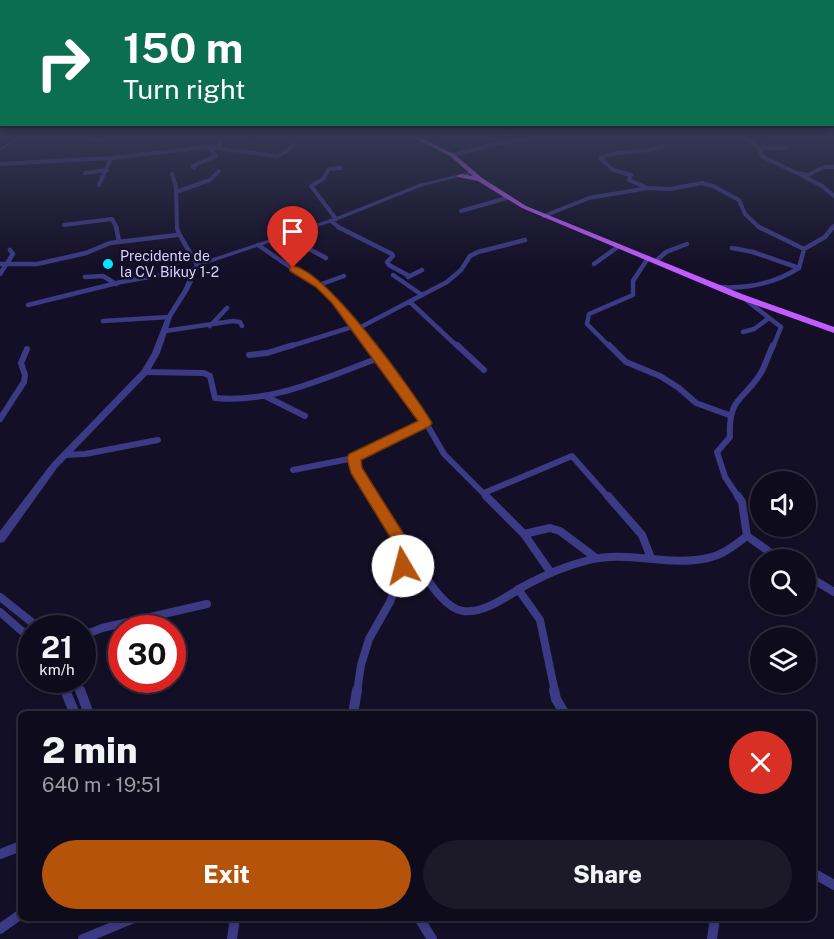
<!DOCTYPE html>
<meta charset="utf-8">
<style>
:root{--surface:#0e0b1c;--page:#1c1929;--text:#f1f3f6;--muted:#9b9ba3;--line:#2e2b3b;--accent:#b45309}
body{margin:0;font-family:"Public Sans",sans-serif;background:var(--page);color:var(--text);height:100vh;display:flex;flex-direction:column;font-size:22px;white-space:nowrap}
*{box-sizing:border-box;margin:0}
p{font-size:20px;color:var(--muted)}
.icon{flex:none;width:33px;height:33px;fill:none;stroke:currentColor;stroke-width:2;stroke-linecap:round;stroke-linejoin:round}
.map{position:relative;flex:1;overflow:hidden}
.details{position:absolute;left:18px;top:711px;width:798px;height:210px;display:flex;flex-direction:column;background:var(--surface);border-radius:9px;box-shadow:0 3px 9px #0003,0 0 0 2px var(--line)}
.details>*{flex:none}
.hud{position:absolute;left:0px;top:0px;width:834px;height:126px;box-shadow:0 3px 9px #0003,0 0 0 2px var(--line);background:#0b6e4f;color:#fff;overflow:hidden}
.tools{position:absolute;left:750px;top:471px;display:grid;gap:12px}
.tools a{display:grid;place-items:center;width:66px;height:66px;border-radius:50%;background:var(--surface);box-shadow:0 3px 9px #0003,0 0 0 2px var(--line);font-size:30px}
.speed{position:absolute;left:18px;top:615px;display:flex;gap:12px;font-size:30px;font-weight:700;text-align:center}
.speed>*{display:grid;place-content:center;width:78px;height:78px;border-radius:50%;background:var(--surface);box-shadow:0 3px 9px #0003,0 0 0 2px var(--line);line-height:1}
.speed small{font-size:15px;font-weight:400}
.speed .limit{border:9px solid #d22;background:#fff;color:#111}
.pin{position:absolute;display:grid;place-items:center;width:51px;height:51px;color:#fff;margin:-62px -26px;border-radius:50% 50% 50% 0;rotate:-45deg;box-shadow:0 0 6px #0007}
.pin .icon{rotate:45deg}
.me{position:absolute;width:66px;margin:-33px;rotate:352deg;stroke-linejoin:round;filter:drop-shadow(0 0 4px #0008)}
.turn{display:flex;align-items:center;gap:21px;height:126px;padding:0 24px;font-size:27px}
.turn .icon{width:78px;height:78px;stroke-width:2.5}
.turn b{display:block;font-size:42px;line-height:51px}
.round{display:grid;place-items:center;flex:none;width:63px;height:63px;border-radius:32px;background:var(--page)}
.head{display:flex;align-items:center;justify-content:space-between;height:102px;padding:0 24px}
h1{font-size:36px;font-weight:800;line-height:45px}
.action{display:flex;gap:12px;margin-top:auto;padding:12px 24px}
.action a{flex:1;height:69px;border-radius:36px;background:var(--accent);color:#fff;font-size:24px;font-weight:800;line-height:69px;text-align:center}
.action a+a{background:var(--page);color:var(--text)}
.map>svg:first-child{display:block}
</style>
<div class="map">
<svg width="834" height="939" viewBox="0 0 834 939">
<rect width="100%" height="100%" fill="#130f26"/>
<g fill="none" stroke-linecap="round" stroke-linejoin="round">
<path stroke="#3d3a85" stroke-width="4" d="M68,135L97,140
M739,135L756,145L763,157L797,173L808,175L824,167H834
M208,147L278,156L288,151L293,144
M219,147L221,135
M759,148H787
M452,155L505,142L524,140
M0,164L111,158L208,147L216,156L193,166L194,168
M85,173L107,170
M172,174L176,187L177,228
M801,175L822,186L834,196
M99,185L111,158
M645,187L629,180L631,175L613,170L600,158C620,149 642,154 663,147
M176,192L210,180L219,171
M461,211L507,198
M544,216L589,198L648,188L670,189L702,183L713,186L739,200L745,214L760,228
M336,219L311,186L323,179L329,169L341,168
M331,221L340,228
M64,225L112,219L117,228
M833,228L834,226"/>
<path stroke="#3d3a85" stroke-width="4.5" d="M116,227L119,241
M177,227C177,234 193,256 197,265
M338,227L392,254L393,256L387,262L389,265L409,276
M759,227L804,249
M285,236L326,258
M258,245L328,293L370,347
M732,248L753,252L799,268
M656,261L666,252L687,244
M0,264H37L86,253L110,243L177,235
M594,264L619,246
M0,274L13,254L10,250
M393,275L422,295
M85,277L103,276L116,284
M408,277L422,270
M319,285L344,276
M719,287C747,289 775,283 799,268L804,249L825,237L833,227
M746,300L781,327L773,347
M410,302L458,347
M28,305L121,282L194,269
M103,321L169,317
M210,326L227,308
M357,329L447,282L461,270L470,256L478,252L525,240
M165,331L233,321L240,322L242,326
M743,332L754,329L769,318
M288,347L355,326
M610,347L587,324L589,314L633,295V281L648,258"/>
<path stroke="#3d3a85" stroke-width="6" d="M369,345L415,404L444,454L488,498
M457,345L484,370
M609,345L626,362L660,376L679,388L696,403L729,415
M249,355L267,353L293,345
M145,372L204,373L210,376L215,398C272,404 326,377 379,358
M265,396L305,416
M0,419L24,382L25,375L21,363L27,349
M64,455L85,454L158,440
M354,458L356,469L374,498
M293,470L354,458L426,423
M484,493L572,456L609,498
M739,498L725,477L717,452L730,437C728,395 745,401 762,371C766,363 769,354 773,345"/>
<path stroke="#3d3a85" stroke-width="8" d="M486,496L524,534L551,573
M608,496L642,535L651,558
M738,496L742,502L747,536
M524,534L550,528L560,531L596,558
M747,536L781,560
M408,552C421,568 441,608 463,611C488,614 512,591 534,581C551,572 570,565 589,560C629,550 668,567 708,558C723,555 735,545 747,536
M806,575L834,592
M518,589L540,620L555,692
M0,597L39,628
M0,612L32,640
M82,636L102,628L207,604
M61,680L66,692
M76,680L80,692
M357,692L361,665L369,639L390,602L408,552L373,496"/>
<path stroke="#3d3a85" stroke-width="10" d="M65,690L75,714
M80,690L89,714
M554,690L556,699L565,714
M353,714L357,690
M0,854L21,846
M813,873L834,885
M419,918L432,939
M0,929L21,914
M83,939L134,918
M232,939L235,918
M712,939L715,918"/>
<path fill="#3d3a85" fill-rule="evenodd" d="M21,135H26L0,151V148Z
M474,171H476V173L423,186L338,220L200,266L189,290L172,317L160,353L148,374L57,468L4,542L0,543V531L51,464L142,370L152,353L166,317L183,290L195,264L334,218L419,184Z"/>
<path fill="#c25bff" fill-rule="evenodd" d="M408,135H415L454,154L482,178L526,206L742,294L834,327V333L736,298L522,208L478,181L458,177L457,176L460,174L473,176L450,156Z"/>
</g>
<linearGradient id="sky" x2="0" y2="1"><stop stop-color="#0a0815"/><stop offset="0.51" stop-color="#333752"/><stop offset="1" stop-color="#333752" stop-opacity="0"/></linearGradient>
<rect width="834" height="267" fill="url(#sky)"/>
<path fill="#b45309" stroke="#753606" stroke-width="1.5" d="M290,266C322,263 415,394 432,423L430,426L361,460L362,468L415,552L409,571L403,573L398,571L396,566L400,553L351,473L347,458L349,454L418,421L332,303L316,287L290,271Z"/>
<circle fill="#00e5ff" stroke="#130f26" stroke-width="2" cx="108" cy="264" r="6"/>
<g text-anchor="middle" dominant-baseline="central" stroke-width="5" stroke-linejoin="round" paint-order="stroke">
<g font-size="14" fill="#d9d4ff" stroke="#130f26" text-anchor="start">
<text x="120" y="256">Precidente de<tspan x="120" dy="16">la CV. Bikuy 1-2</tspan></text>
</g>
</g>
</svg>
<div class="tools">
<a><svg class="icon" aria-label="sound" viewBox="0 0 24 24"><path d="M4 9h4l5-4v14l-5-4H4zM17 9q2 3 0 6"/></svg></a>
<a><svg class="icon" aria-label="search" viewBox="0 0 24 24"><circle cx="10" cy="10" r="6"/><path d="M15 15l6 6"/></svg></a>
<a><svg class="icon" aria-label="layers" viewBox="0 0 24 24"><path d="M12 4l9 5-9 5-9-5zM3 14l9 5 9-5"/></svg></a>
</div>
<div class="speed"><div>21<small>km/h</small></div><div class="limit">30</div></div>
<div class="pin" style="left:293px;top:268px;background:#d93025"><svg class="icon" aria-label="arrive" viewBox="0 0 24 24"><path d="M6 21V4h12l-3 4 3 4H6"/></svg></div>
<svg class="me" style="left:403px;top:566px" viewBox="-20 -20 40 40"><circle r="19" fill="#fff"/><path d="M0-13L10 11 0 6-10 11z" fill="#b45309"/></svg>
<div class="hud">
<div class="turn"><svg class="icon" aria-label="right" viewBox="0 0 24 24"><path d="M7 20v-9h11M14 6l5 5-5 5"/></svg><div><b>150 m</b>Turn right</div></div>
</div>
<section class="details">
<div class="head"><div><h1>2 min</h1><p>640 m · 19:51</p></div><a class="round" style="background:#d93025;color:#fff"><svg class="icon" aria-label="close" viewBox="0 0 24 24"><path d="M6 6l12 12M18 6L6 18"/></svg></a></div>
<div class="action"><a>Exit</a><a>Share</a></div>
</section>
</div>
